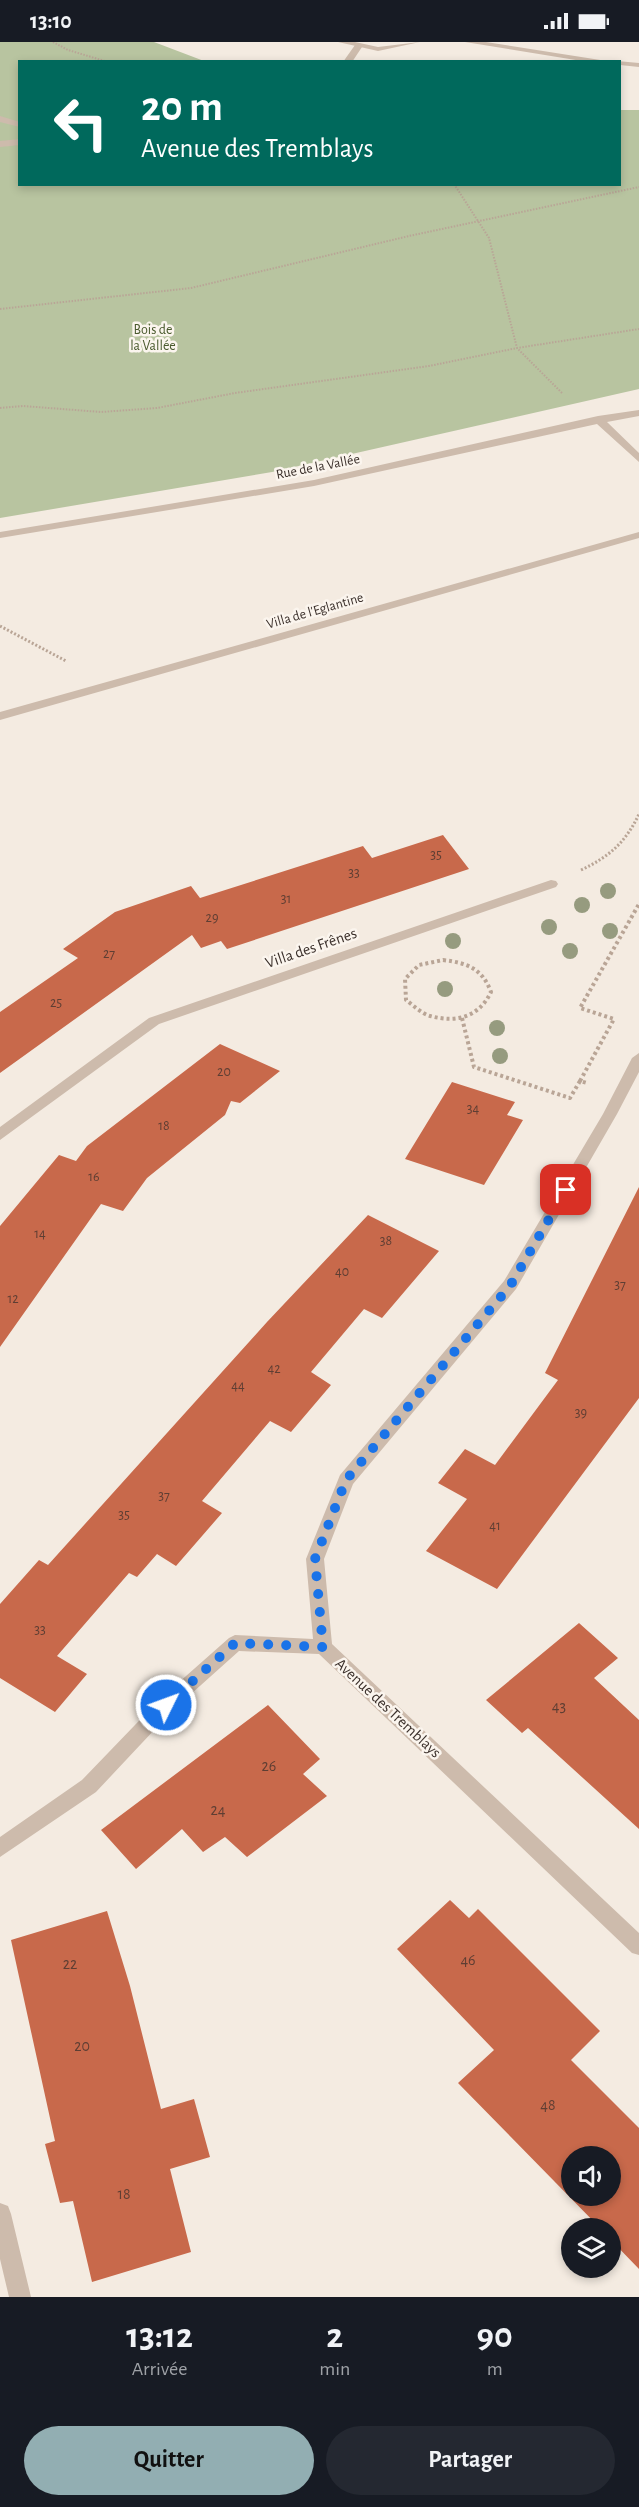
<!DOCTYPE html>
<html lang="fr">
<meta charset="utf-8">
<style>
:root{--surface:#171b24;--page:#242831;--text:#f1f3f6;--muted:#9ea1a6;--accent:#92aeb2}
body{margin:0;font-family:"Alegreya Sans",sans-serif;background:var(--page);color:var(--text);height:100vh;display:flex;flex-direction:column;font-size:22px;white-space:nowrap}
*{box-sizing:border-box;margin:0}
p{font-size:20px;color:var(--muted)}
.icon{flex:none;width:33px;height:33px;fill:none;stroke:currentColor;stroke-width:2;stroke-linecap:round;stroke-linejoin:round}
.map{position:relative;height:2255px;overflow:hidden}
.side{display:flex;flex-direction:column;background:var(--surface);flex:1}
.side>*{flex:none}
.guide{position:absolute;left:18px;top:18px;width:603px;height:126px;border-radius:0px;box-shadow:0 3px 9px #0003;background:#00695c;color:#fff;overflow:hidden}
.buttons{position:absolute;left:561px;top:2104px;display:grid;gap:12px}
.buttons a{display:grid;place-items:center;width:60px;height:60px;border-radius:50%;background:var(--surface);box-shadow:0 3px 9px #0003;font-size:30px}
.pin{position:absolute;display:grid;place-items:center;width:51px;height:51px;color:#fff;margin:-26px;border-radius:12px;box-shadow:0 3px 9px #0006}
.me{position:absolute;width:66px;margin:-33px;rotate:48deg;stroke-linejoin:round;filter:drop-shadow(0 0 4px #0008)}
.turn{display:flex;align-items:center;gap:21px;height:126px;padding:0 24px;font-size:27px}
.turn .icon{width:78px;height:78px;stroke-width:2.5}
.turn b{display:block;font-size:42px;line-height:51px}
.eta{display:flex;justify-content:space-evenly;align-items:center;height:102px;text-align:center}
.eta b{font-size:36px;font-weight:600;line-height:42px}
.button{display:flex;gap:12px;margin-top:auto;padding:12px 24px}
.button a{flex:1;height:69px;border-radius:36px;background:var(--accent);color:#111;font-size:24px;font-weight:600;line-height:69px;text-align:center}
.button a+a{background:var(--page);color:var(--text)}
.status{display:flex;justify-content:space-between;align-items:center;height:42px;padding:0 30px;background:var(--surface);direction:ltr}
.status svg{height:16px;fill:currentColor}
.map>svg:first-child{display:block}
</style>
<div class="status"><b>13:10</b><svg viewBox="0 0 49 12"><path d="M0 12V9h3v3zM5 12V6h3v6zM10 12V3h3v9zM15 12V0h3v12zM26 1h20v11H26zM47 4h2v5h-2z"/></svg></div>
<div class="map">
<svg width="639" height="2255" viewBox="0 0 639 2255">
<rect width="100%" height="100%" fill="#f4ebe1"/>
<path fill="#b8c4a0" d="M0,0H154L204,19L20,20V142H620V68H639V347L272,430L0,476Z"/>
<path fill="#c8694b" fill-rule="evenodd" d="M443,793L469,827L227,907L221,899L201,906L192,893L0,1031V970L78,916L63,907L115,870L191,844L200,856L363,804L372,816Z
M220,1002L280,1029L240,1061L231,1059L225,1073L147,1136L123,1169L101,1162L0,1305V1184L59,1113L76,1119L87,1104Z
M452,1040L515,1060L507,1073L523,1078L484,1143L405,1117Z
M639,1145V1356L497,1547L426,1509L467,1457L438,1441L465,1407L495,1423L558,1338L545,1331Z
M368,1173L439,1209L382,1276L364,1267L311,1330L331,1343L291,1390L270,1379L202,1459L222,1471L176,1524L157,1512L137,1535L129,1531L57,1614L87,1632L55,1670L0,1636V1562L39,1518L48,1523L267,1280Z
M579,1581L618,1616L594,1636L639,1678V1787L528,1686L522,1691L486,1658Z
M268,1663L320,1717L303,1732L327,1754L247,1815L225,1795L203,1810L182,1787L136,1827L101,1788Z
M450,1858L469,1876L478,1867L600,1989L571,2018L639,2086V2227L610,2197V2187H601L458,2041L494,2008L397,1907ZM572,2115H610V2154H572Z
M107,1869L130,1944L161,2067L194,2057L210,2115L170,2127L191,2210L92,2240L73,2159L60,2161L45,2102L55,2099L11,1898Z"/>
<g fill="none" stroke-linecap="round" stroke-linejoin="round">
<path stroke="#b9a596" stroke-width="2" stroke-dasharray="1.5 1.5" stroke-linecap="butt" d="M53,0L68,8L108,20
M454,142L489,196L517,306L562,351
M0,267L191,246L409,194L639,145
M0,366L23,364L101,370L157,366L235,351L429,324L517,306L639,287"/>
<path stroke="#b9a596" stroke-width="3" stroke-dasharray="2 2" stroke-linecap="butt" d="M0,584L66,619
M581,828C609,815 626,800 639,772"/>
<path stroke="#b9a596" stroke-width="4" stroke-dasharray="3 3" stroke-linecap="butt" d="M443,918C467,921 482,926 491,950C479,975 457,981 430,974C422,972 413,963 406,958L405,937L419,923Z
M462,976L474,1025L570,1056L580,1039L587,1041
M580,1039L614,977L580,966L639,862"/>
<path fill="#cdbbac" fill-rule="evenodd" d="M465,0H486L613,20H588Z
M355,3L362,5L352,20H343Z
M617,19L639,21V25L620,23V20Z
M0,74L20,80V85L0,80Z
M20,97V103L0,105V99Z"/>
<path fill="#cdbbac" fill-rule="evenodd" d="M338,0H355L378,5L420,0L378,9Z
M639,368V374L607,380L639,411V420L597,382L314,444L0,496V490L314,438L598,374Z
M639,490V496L0,678V670Z
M551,838L556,839L558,842L556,845L159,982L0,1098V1085L149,976Z
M639,1011V1030L617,1072L516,1247L353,1442L324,1517L332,1602L639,1891V1913L632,1911L319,1612L239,1609L172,1669L96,1750L0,1815V1795L82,1738L160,1657L229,1596L235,1593L313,1597L306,1517L340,1433L504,1239L603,1072L632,1016Z
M0,2161L8,2164L11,2172L31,2255H9L0,2217Z"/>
</g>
<g fill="#969b7f">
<circle cx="608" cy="849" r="8"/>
<circle cx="582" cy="863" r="8"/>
<circle cx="549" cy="885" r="8"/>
<circle cx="610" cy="889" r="8"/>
<circle cx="453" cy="899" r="8"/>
<circle cx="570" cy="909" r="8"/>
<circle cx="445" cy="947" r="8"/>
<circle cx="497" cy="986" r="8"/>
<circle cx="500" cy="1014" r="8"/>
</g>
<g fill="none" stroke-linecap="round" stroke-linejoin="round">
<path stroke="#1a73e8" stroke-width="10" stroke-dasharray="0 18" d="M166,1663L235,1601L323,1605L315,1517L346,1438L510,1244L566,1148"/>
</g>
<g text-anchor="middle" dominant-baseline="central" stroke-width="5" stroke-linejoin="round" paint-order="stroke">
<g font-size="14" fill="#4a5a2e" stroke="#fbf5ee">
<text x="153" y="288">Bois de<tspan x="153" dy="16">la Vallée</tspan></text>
</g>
<g font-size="14" fill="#3b302b" stroke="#fbf5ee">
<text transform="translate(318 425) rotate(-11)">Rue de la Vallée</text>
<text transform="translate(315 569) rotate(-16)">Villa de l'Eglantine</text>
</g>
<g font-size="14" fill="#5e3e33">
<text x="436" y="813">35</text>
<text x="354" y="831">33</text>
<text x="286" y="857">31</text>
<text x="212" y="876">29</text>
<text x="109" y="912">27</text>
<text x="56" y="961">25</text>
<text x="224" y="1030">20</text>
<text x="473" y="1067">34</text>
<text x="164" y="1084">18</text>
<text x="94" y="1135">16</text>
<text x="40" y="1192">14</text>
<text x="386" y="1199">38</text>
<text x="342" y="1230">40</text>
<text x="620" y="1243">37</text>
<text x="13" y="1257">12</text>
<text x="274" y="1327">42</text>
<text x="238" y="1344">44</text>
<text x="581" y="1371">39</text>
<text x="164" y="1454">37</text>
<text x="124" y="1473">35</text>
<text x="495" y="1484">41</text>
<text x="40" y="1588">33</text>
</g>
<g font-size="16" fill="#3b302b" stroke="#fbf5ee">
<text transform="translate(311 906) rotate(-19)">Villa des Frênes</text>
<text transform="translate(388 1666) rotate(43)">Avenue des Tremblays</text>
</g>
<g font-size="16" fill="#5e3e33">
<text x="559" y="1664">43</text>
<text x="269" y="1724">26</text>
<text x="218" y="1768">24</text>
<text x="468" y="1918">46</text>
<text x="70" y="1922">22</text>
<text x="82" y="2004">20</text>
<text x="548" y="2063">48</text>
<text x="124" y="2152">18</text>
</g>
</g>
</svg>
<div class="buttons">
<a><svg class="icon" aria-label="sound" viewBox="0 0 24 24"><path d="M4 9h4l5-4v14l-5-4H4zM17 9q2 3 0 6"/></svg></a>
<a><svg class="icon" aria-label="layers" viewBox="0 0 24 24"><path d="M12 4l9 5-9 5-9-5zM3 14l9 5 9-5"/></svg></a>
</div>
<div class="pin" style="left:566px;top:1148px;background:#d93025"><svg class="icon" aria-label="arrive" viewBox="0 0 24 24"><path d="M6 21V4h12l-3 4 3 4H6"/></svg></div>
<svg class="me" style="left:166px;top:1663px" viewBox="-20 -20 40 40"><circle r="17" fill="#1a73e8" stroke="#fff" stroke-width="3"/><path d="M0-11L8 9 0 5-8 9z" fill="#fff"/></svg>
<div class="guide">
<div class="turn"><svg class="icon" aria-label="left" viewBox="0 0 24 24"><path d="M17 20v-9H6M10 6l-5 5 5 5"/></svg><div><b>20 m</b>Avenue des Tremblays</div></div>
</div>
</div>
<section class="side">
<div class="eta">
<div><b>13:12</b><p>Arrivée</p></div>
<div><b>2</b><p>min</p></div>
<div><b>90</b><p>m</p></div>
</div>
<div class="button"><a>Quitter</a><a>Partager</a></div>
</section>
